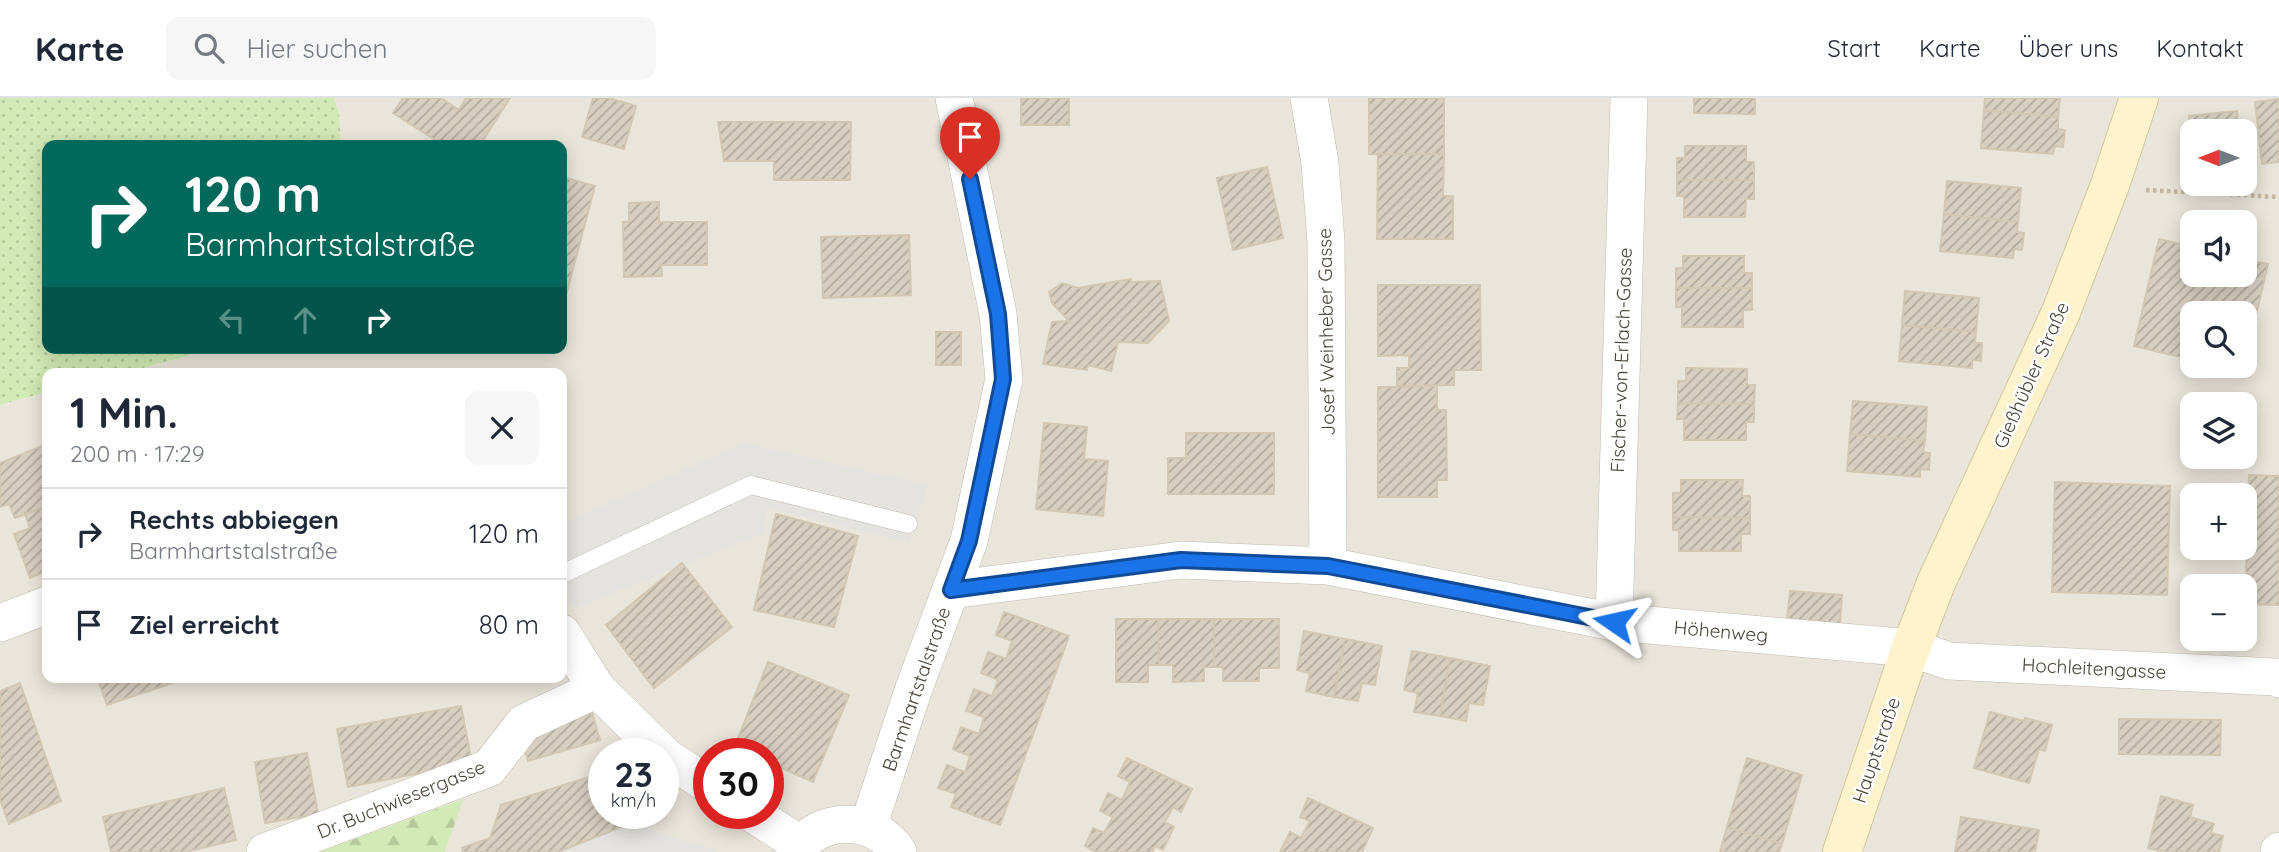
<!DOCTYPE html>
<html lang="de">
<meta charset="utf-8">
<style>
:root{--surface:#fff;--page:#f6f6f7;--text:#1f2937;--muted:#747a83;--line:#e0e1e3}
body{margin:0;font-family:Quicksand,sans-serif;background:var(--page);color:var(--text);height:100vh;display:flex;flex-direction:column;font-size:26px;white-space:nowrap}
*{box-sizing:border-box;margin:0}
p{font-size:23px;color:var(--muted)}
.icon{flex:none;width:38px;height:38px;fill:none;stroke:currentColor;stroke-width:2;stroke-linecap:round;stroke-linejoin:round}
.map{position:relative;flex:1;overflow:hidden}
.drawer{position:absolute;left:42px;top:270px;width:525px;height:315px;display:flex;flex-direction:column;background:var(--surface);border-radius:14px;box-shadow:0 4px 18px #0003}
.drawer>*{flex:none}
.hud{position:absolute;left:42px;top:42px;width:525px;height:214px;border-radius:14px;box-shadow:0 4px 18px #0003;background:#00695c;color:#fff;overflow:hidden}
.needle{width:46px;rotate:270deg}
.controls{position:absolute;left:2180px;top:21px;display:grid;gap:14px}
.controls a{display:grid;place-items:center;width:77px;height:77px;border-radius:14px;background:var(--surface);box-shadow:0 4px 18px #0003;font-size:35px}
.speed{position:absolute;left:588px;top:640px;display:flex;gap:14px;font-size:35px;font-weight:700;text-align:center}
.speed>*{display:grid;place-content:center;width:91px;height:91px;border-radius:50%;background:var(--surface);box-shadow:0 4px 18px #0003;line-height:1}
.speed small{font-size:18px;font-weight:400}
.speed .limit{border:10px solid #d22;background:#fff;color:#111}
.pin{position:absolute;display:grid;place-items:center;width:60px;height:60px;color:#fff;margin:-72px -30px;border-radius:50% 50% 50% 0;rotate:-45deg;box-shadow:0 0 7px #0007}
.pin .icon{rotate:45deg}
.me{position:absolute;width:77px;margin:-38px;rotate:281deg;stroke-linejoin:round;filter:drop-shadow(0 0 5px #0008)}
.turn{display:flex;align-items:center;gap:24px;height:147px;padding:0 28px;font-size:32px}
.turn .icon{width:91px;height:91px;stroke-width:2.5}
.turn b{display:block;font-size:49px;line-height:60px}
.lanes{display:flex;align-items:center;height:66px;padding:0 28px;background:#0003;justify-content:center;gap:35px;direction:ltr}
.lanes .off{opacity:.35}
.round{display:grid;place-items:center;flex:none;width:74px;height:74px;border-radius:14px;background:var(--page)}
.headline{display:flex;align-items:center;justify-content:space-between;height:119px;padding:0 28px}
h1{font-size:42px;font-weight:800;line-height:52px}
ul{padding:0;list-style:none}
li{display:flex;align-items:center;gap:21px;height:91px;padding:0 28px;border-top:2px solid var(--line)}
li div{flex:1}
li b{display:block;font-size:26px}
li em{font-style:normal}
header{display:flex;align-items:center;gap:42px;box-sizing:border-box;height:98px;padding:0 35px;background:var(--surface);border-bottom:2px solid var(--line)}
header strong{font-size:33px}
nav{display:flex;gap:38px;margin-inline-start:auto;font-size:24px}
.search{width:490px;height:63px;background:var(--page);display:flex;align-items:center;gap:18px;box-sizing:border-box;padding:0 24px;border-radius:14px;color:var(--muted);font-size:26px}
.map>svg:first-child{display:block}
</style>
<header>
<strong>Karte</strong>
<div class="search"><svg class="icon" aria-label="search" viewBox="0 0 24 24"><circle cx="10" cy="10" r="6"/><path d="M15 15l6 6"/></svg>Hier suchen</div>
<nav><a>Start</a><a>Karte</a><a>Über uns</a><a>Kontakt</a></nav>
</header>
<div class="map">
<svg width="2279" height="754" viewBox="0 0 2279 754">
<defs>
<pattern id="grass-dots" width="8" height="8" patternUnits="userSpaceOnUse" patternTransform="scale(1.75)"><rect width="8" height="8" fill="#d2eab5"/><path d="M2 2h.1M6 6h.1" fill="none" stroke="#b6ca9c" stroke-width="1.8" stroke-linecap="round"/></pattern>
<pattern id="forest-firs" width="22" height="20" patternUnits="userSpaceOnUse" patternTransform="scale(1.75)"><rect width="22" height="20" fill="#d2eab5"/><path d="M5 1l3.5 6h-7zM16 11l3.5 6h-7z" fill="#b6ca9c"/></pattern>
<pattern id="building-hatch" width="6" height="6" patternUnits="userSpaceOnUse" patternTransform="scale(1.75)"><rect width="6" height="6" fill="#d8cfc1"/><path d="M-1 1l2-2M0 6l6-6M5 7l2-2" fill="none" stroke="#b1aa9e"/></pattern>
</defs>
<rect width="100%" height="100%" fill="#f6f3ec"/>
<path fill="#eae5da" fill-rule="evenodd" d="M334,0H2279V754H445L462,701L319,754H0V307L47,294V579H562V275H124L188,258L196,250H562V47H341L339,16ZM2193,33H2245V86H2193ZM2193,124H2245V177H2193ZM2193,215H2245V268H2193ZM2193,306H2245V359H2193ZM2193,397H2245V450H2193ZM2193,488H2245V541H2193ZM604,656H663V716H604ZM709,656H768V716H709Z"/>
<path fill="url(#grass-dots)" d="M0,0H334L339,16L341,47H47V250H196L188,258L124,275H47V294L0,307Z"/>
<path fill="url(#forest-firs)" d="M463,701L445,754H319Z"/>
<path fill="#e5e3e0" d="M745,345L928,387L909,445L768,410L763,435L576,510L562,489V426Z
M629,726L720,754H558Z"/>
<path fill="url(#building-hatch)" stroke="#d3c7b4" stroke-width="2" d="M403,0H441L459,12L466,0H510L480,47H443L393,15Z
M593,0H609L636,8L624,51L582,39Z
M1021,0H1069V27H1021Z
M1369,0H1444V56H1369Z
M1694,0H1755V16L1694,15Z
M1985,0H2060L2058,19L1984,12Z
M2279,1V64L2262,66L2255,4Z
M1984,12L2058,19V31L2065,32L2063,49L2055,48L2053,56L1981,50Z
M2237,13L2239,33H2193L2192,47L2189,18Z
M718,24H851L850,82H774V63H724Z
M1685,48H1746V64H1754V82H1677V60H1685Z
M1378,56H1444L1443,98H1453V141H1377Z
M1267,69L1283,140L1233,152L1217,80Z
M562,79L595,88L566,197L562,196Z
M1677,82H1754V101H1746L1745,119H1684V98H1677Z
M1947,83L2021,90L2018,124L1944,116Z
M659,104V124H707V167H661L662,178L624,179L623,124H629V105Z
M1944,116L2018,124L2017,134L2024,135L2022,152L2014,151L2013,160L1940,153Z
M909,137L911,197L823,200L821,139Z
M2159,141L2193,149V177H2245V161L2268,166L2245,264V215H2193V262L2134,248Z
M1683,158H1744V175H1752V190H1676V170H1683Z
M1131,181V184L1160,183L1169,223L1148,245L1118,244L1111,273L1088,267L1087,272L1043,266L1052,224L1069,223L1052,205L1049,194L1062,185L1078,190Z
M1378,187H1480L1481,272H1454V287L1397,288V270H1409V257L1378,258Z
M1676,190H1752V212H1743V229H1682V209H1676Z
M1905,193L1979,200L1976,234L1902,227Z
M1902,227L1976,234L1975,245H1982L1981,263L1972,262V270L1899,263Z
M936,234H961V267H936Z
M1686,270L1747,271V287H1755L1754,306L1678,305V283H1686Z
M1437,288V312H1446L1447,382H1437V399H1378V289Z
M1853,303L1927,309L1925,343L1850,336Z
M1678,305L1754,306V324H1746V342H1684V321H1677Z
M1044,325L1087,329L1084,361L1108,363L1103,418L1036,411Z
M1186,335H1274V396H1168V360H1186Z
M1850,336L1925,343L1923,354L1930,355L1929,372L1920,371V379L1847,373Z
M42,348L47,362V408L15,420L9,406L0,409V365Z
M2249,377L2279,378V507L2245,506Z
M1681,382H1743L1742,398H1750V420L1673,419V395H1681Z
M2055,384L2170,388L2167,497L2052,494Z
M47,408V473L30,480L14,436L30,430L25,416Z
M776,416L858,438L834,529L754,512Z
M1673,419L1750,420V436H1741V453H1679V432H1673Z
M682,465L732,529L654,590L606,527Z
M1790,493L1842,497L1840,525L1787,521Z
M1004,514L1069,538L1000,727L951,709L956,696L938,690L947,667L965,674L970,658L953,651L961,629L979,636L984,619L966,613L974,591L992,598L998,582L981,575L988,554L1006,561L1012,543L996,537Z
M1116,521H1158L1159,567H1148V584H1116Z
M1158,521H1214V569H1204V583L1173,584V567H1159Z
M1214,521H1279V570H1259V583H1223V569H1214Z
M1304,533L1345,541L1334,599L1306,593L1310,575L1297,572Z
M1345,541L1382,548L1375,587L1362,585L1358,603L1334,599Z
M1412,553L1450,560L1440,618L1414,614L1418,595L1404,592Z
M1450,560L1490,568L1483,607L1469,605L1466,623L1440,618Z
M768,564L849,597L813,684L768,664V656H752L735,648Z
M97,579H177L178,583L107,607Z
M20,585L61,703L9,726L0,702V593Z
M461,608L472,665L348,689L337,631Z
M1990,614L2024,623L2025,620L2052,627L2045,653L2039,651L2029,685L1974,670Z
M592,615L600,642L528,663L520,636Z
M2119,621L2221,622L2220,657L2119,656Z
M307,655L318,716L265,725L255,664Z
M1127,660L1192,691L1181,714L1173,709L1165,724L1174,729L1163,752L1155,748L1152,754H1096L1085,748L1093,730L1104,735L1113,719L1100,713L1108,695L1122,702L1130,684L1118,678Z
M1747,660L1802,677L1782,746L1727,729Z
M604,674V716H626L629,726L558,754H463L462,750L490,740L501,707Z
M224,690L236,742L185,754H111L103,719Z
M2161,698L2193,707L2190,719L2214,726L2211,735L2223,738L2219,754H2164L2148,750Z
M1308,700L1373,730L1362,754H1280L1290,734L1301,740L1310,723L1300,719Z
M1961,719L2039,732L2035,754H1955Z
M1727,729L1782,746L1779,754H1720Z"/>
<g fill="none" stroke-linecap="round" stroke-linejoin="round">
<g stroke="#c2bbae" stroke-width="19">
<path id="service" d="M562,476L751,387L908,426"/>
</g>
<g stroke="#c2bbae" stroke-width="38">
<path id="minor" d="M1309,0L1320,65L1326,144L1328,468
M951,492L1181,462L1328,468L1614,524L1911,550L1949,563L2276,579L2279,581
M1614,524L1629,0
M0,525L47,507
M562,535L597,591L663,656
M663,657L709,687
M753,716L800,746
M868,729L914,590L969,443L1004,281L998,216L954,0
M265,754L489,670L524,625L597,591
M795,754C819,717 874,717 898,754
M2279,754V753"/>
</g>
<g stroke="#d6c79b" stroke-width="40">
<path id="secondary" d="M1842,754L1911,550L1936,485L2061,214L2110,87L2139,0"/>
</g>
<path stroke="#c4b79f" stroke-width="4.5" stroke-dasharray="3.5 3.5" stroke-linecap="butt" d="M2146,92L2279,99"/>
<use href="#service" stroke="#fff" stroke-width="18"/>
<use href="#minor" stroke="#fff" stroke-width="37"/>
<use href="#secondary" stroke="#fff3cd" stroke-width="38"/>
</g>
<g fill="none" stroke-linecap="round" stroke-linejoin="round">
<g stroke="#114b97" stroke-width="18">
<path id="route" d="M970,81L998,216L1003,281L969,443L951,492L1181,462L1328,468L1614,524"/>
</g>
<use href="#route" stroke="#1a73e8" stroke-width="12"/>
</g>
<g text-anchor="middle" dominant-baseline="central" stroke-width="5" stroke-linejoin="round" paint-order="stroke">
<g font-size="19" fill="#4b4439" stroke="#fff">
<text transform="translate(1326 234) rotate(-91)">Josef Weinheber Gasse</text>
<text transform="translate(1621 262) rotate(-88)">Fischer-von-Erlach-Gasse</text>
<text transform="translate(2031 277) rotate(-66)">Gießhübler Straße</text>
<text transform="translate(1721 533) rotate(5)">Höhenweg</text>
<text transform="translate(2094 570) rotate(3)">Hochleitengasse</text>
<text transform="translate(916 591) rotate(-71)">Barmhartstalstraße</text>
<text transform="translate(1876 652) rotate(-71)">Hauptstraße</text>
<text transform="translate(401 701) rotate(-22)">Dr. Buchwiesergasse</text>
</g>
</g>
</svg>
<div class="controls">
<a><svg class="needle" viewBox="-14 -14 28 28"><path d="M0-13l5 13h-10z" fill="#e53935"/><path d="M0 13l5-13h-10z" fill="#747a83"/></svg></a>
<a><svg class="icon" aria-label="sound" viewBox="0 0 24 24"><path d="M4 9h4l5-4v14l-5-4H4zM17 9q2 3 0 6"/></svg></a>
<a><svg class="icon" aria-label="search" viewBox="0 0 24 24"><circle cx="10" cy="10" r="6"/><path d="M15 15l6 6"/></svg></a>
<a><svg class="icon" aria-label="layers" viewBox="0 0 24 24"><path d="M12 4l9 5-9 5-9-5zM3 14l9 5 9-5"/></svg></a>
<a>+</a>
<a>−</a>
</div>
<div class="speed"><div>23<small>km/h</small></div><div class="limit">30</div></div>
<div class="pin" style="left:970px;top:81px;background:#d93025"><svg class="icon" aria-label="arrive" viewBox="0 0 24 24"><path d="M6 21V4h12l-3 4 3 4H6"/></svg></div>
<svg class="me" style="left:1614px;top:524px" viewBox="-20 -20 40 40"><path d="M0-17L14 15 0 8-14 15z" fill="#1a73e8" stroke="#fff" stroke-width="4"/></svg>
<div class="hud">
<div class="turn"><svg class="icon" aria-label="right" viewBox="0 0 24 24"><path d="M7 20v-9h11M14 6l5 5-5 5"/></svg><div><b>120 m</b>Barmhartstalstraße</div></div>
<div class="lanes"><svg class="icon off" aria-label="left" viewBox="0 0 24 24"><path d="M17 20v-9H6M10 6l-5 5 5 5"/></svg><svg class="icon off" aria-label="ahead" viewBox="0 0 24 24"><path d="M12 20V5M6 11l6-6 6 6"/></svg><svg class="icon" aria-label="right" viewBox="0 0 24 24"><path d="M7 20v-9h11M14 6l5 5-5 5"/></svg></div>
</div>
<section class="drawer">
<div class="headline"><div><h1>1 Min.</h1><p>200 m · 17:29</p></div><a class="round"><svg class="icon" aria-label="close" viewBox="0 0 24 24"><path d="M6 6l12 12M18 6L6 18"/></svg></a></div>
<ul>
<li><svg class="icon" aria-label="right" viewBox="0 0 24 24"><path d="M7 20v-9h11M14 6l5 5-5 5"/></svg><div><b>Rechts abbiegen</b><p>Barmhartstalstraße</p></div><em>120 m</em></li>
<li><svg class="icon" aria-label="arrive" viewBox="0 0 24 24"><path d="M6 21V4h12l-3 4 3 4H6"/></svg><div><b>Ziel erreicht</b></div><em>80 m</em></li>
</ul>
</section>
</div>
